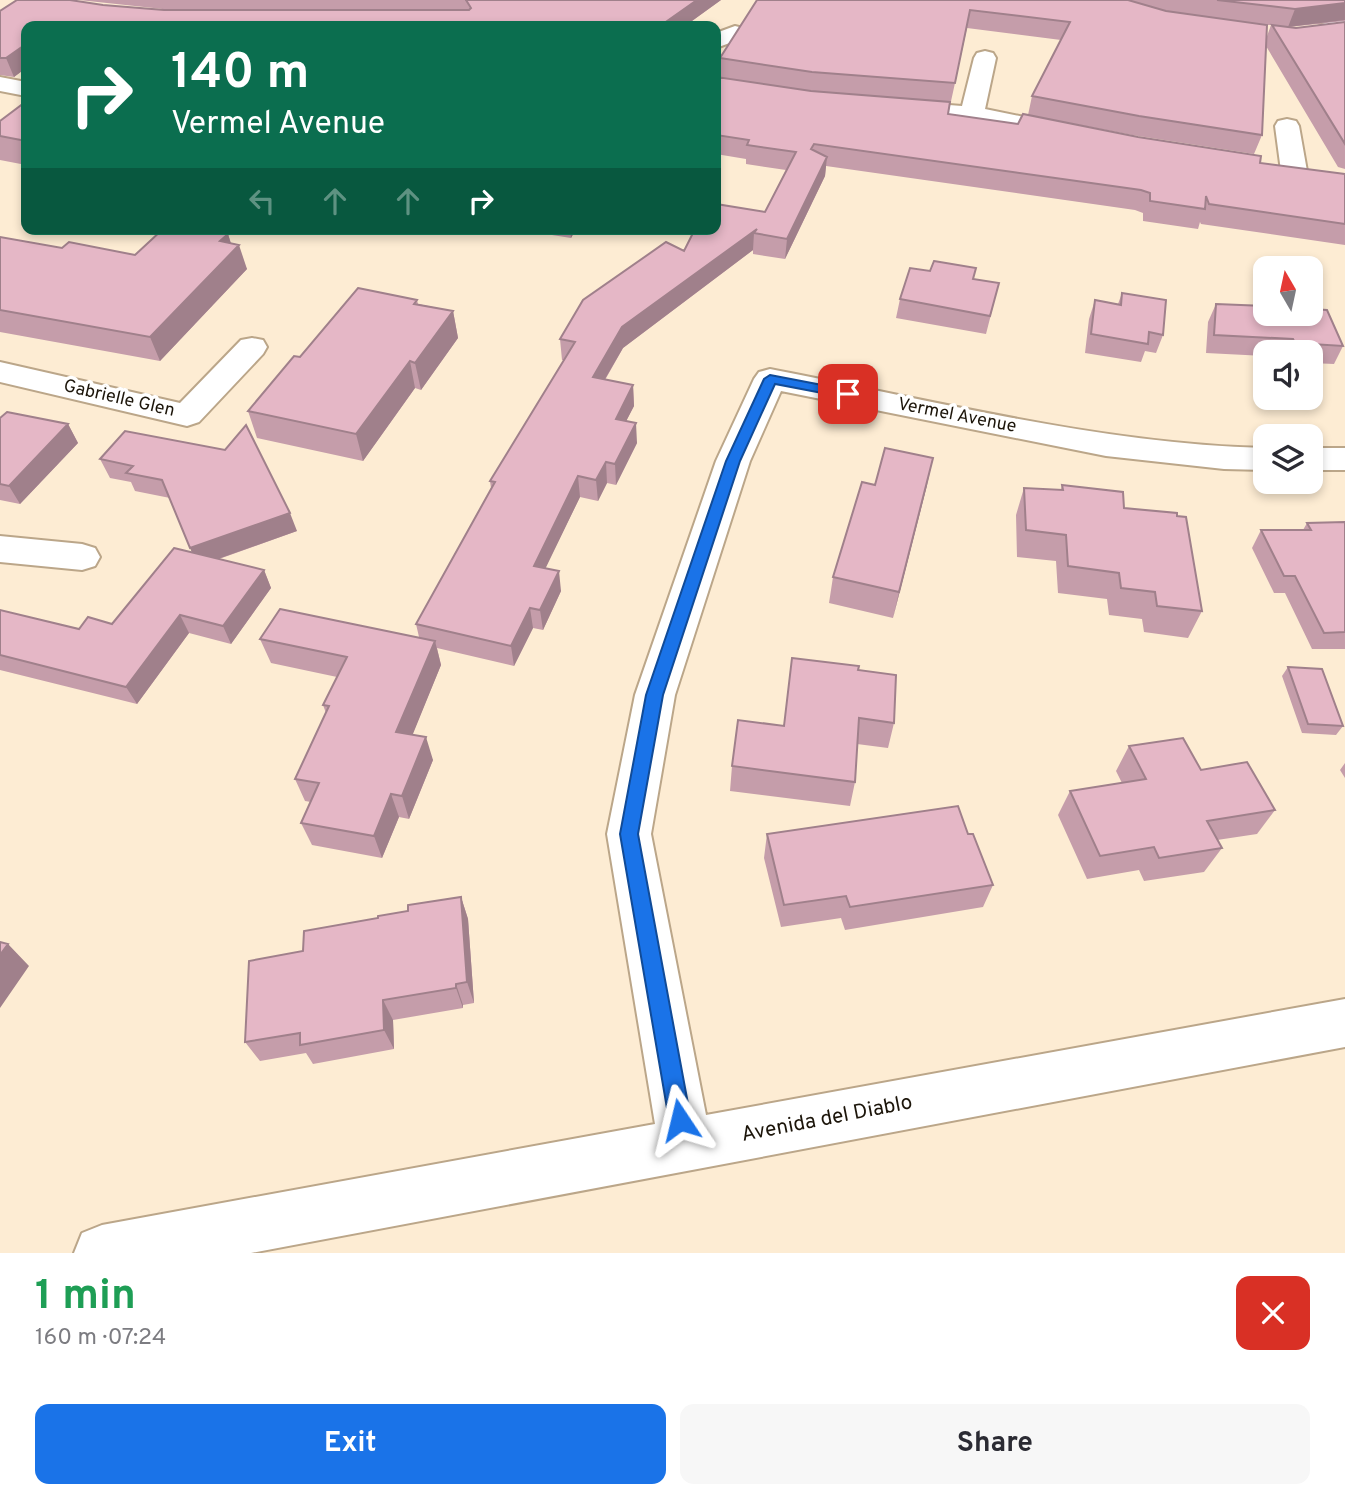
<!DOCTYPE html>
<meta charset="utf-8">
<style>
:root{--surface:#fff;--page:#f7f7f7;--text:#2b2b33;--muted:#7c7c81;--accent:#1a73e8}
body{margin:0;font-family:Overpass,sans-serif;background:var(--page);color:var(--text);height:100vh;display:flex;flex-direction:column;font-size:26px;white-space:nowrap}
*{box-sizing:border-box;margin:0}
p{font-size:23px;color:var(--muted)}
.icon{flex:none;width:38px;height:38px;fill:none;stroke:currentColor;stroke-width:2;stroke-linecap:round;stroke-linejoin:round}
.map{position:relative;height:1253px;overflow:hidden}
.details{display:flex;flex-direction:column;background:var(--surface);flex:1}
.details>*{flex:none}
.guide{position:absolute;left:21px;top:21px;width:700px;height:214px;border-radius:14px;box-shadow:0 4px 10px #0003;background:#0b6e4f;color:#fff;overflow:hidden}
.needle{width:46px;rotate:351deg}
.tools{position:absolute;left:1253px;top:256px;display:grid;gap:14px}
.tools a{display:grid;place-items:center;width:70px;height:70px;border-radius:14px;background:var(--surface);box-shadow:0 4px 10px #0003;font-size:35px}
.pin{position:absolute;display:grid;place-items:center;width:60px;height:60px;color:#fff;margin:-30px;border-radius:14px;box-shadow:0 4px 10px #0006}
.me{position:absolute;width:77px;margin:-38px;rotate:350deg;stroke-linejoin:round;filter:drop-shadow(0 0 5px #0008)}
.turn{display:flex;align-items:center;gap:24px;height:147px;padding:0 35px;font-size:32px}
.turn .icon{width:91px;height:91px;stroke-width:2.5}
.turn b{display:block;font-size:49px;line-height:60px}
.lanes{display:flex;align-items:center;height:66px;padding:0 35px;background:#0003;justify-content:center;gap:35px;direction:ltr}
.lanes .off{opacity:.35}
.round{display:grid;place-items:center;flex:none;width:74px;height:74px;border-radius:14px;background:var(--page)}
.head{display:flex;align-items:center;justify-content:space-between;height:119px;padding:0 35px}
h1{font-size:42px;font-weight:700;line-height:52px;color:#1e9e55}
.primary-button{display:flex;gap:14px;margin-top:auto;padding:14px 35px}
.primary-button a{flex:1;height:80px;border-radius:14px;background:var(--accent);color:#fff;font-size:28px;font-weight:700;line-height:80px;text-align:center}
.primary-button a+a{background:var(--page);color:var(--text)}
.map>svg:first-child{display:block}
</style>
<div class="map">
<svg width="1345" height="1253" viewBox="0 0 1345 1253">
<rect width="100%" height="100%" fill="#fdecd3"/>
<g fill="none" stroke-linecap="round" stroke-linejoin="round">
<g stroke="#bba689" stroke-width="4">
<path id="minor" d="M1170,0C1229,0 1287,1 1345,16V29L1314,21L1180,6L1173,4Z
M735,26L743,28L746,33L743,38L716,48V33Z
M985,51L993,53L996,58L985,109L1079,128L1082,133L1079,138L1070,140L972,121L898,115L890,113L886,108L890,103L898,101L962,106L974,58L977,53Z
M0,77L26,82V96L0,91Z
M1287,119L1296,121L1299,126L1307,171L1303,176L1294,179L1285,176L1281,171L1275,126L1278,121Z
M252,338L263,340L267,347L263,354L199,422L187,426L0,382V362L180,403L241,340Z
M770,369C932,400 1100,444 1265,448V470L1224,469L1106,456L781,391L750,461L675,695L651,834L706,1115L1345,999V1047L251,1253H74L82,1233L102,1225L655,1124L607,834L635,695L716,461L754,379L759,372Z
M1311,448H1345V470H1311Z
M0,536L82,544L95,548L100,557L95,566L82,570L0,562Z"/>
</g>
<use href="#minor" fill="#fff" fill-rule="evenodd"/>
</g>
<path fill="#c59daa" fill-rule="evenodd" d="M79,0H721L685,26H26V68L14,77L0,75V11L103,5L172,10Z
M757,0H1345V21L1289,27L1296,28L1345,22V169L1338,167L1266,46L1262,135L1254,154L1132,135L1028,115L1032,96L1061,40L967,28L948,115L1260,163L1345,174V245L1201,224L1200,222L1198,229L1143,221V213L1135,210L826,166L825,176L785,259L753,254V250L623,348L605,380L633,385L634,406L626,421L637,443L616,485L607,483L598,501L580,497L545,568L561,591L543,630L533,628L514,666L437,648L441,665L412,735L433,760L409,819L399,817L382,858L312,845L301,823L311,802L305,801L295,779L326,713L323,705L337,677L271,663L260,639L419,637L416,624L491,488L490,481L564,360H562L560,339L684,251L765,212L786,170L746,164V159L716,154V75V77H720V58ZM1267,25H1271L1266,39Z
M26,104V165L0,160V121Z
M473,229H495L492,232Z
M514,229H576L571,238Z
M228,234L231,243L247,269L160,361L0,332V237L62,248L135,255Z
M973,279L999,283L986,334L896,318L900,299Z
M1122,293L1163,335L1156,353L1145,351L1141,362L1085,353L1089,319L1095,300L1118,304Z
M417,300L418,304L453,311L458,338L421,390L415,388L363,461L257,438L248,411L300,357Z
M1216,304L1343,346L1334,364L1311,363V352H1265V356L1206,353L1208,322Z
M0,418L68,424L78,443L20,504L0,500Z
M125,431L297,531L219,559L264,570L271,588L231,644L189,633L137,704L0,670V610L79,629L112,624L192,552L170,498L135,491L131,482L110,478L100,459Z
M875,485H927L893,618L829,603L833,577Z
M1062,485L1124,508L1202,611L1188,638L1144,632L1142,619L1109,615L1107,599L1058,593L1056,561L1017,557L1016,515L1024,488L1061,490Z
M1345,522V649H1312L1285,593H1274L1252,548L1261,530H1303L1307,523Z
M1288,667L1343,726L1336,735L1302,733L1282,676Z
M858,670L894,723L888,748L857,744L855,782L850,806L730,791L732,766L784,726Z
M1129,746L1201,770L1275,810L1257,834L1217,840L1222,848L1204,872L1144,881L1139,870L1087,879L1058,815L1070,791L1122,783L1116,771Z
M1345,763V778L1340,770Z
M767,834H968L993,885L983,907L845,930L841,918L781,927L764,858Z
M461,897L468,919L474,1003L463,1005V1008L393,1020L394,1049L313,1064L306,1053L260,1061L245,1042L303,951L378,918Z"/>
<path fill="#a0808b" d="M697,0H721L685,26H660Z
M1345,3V20L1288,27L1295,9Z
M26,44V68L14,77L6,58Z
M827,157L825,176L785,259L787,239Z
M570,229H576L571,238Z
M757,229L754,233L753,250L623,348L594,398L593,377L622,327Z
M228,234L233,251L239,245L247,269L160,361L150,337L220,241Z
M453,311L458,338L421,390L415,363Z
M410,361L415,388L363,461L356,434Z
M633,385L634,406L617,439L616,419Z
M636,423L637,443L616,485L615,464Z
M68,424L78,443L20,504L9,486Z
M933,458L927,485L893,618L899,592Z
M606,462L607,483L598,501L596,480Z
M578,476L580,497L537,586L534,566Z
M290,513L297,531L198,566L190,548Z
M264,570L271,588L231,644L223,626Z
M559,571L561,591L543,630L540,610Z
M530,608L533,628L514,666L511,646Z
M180,615L189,633L137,704L126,687Z
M435,641L441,665L404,756L396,732Z
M426,737L433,760L409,819L402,796Z
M391,794L399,817L382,858L374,836Z
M461,897L468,919L474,1003L467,982Z
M8,944L29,966L0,1008V955Z
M456,984L463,1005V1008L456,988Z
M383,1000L393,1020L394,1049L384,1030Z"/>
<path fill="#e5b7c6" stroke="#a0808b" stroke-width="2" d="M17,0H70L103,5L164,10H469L471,8L466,0H465H697L660,26H26V44L6,58H0V11Z
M757,0H1128L1166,11L1267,25L1262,135L1139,116L1032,96L1070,22L970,10L955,83L812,72L720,58Z
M1217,0H1345V3L1295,9Z
M1345,22V144L1272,25L1296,28Z
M716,75V77L811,91L950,102L948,114L1018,124L1023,114L1138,137L1261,156L1260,163L1345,174V224L1209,204L1206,196L1205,209L1150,201V193L1141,190L814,144L811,149L827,157L787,239L754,233L757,229L622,327L593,377L633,385L616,419L636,423L615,464L606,462L596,480L578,476L534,566L559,571L540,610L530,608L511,646L416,624L495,482L490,481L575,342L560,339L583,300L666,242L684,251L695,229H716V204L765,212L796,152L747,145L749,140L716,135Z
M24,103L26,104V141L0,136V121Z
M163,229H201L228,234L220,241L239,245L150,337L0,310V237L62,248L69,242L135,255Z
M934,261L976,268L973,279L999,283L990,316L900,299L910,268L930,271Z
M358,288L417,300L414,304L453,311L415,363L410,361L356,434L248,411L294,356L300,357Z
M1122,293L1166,300L1163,335L1149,332L1148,344L1091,334L1095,300L1121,305Z
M1216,304L1265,306V313H1311V309L1327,310L1343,346L1295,343L1293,339L1214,335Z
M7,412L68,424L9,486L0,484V418Z
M246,425L290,513L190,548L162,480L126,473L133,466L100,459L125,431L225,450Z
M885,448L933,458L899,592L833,577L862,482L875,485Z
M1062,485L1123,492L1124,508L1177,513V516L1186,517L1202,611L1157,606L1155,592L1121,588L1119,573L1068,566L1066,535L1026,530L1024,488L1063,490Z
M1345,522V632L1324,633L1295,576H1284L1261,530H1311L1307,523Z
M174,548L264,570L223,626L180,615L126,687L0,655V610L79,629L88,617L112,624Z
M280,609L435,641L396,732L426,737L402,796L391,794L374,836L301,823L319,783L295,779L329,706L323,705L347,657L260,639Z
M792,658L859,666L858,670L896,675L894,723L859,718L855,782L732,766L738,720L784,726Z
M1288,667L1322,669L1343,726L1308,724Z
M1183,738L1201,770L1247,762L1275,810L1207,821L1222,848L1159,858L1154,847L1100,856L1070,791L1146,779L1129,746Z
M958,806L968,834H973L993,885L850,907L846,896L784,905L767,834Z
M461,897L467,982L456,984V988L383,1000L384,1030L300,1045V1033L245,1042L249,961L303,951L304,931L378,918V916L408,911V905Z
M0,942L8,944L0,955Z"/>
<path fill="#1a73e8" stroke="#114b97" stroke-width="2" d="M770,375L848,390L854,394L848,398L775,384L740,461L663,695L638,834L691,1120L688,1128L680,1131L672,1128L669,1120L620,834L646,695L726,461L764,379Z"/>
<g text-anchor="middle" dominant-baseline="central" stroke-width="7" stroke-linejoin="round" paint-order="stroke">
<g font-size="18" fill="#1c150a" stroke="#fff">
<text transform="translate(119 399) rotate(13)">Gabrielle Glen</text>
<text transform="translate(957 416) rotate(11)">Vermel Avenue</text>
</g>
<g font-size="21" fill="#1c150a" stroke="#fff">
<text transform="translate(827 1119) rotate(-11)">Avenida del Diablo</text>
</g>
</g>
</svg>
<div class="tools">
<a><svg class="needle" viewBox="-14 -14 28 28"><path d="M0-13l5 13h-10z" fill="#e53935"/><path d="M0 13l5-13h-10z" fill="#7c7c81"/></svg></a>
<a><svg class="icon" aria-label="sound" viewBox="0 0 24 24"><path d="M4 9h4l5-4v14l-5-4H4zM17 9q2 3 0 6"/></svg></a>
<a><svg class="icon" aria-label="layers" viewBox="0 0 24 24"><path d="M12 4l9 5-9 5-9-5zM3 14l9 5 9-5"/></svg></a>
</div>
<div class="pin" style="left:848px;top:394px;background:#d93025"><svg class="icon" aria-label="arrive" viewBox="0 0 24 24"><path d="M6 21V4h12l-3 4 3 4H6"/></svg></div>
<svg class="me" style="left:680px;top:1120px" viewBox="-20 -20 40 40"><path d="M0-17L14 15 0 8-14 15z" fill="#1a73e8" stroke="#fff" stroke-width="4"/></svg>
<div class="guide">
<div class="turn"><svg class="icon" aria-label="right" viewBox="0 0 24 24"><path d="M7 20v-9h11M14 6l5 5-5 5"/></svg><div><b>140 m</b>Vermel Avenue</div></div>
<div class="lanes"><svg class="icon off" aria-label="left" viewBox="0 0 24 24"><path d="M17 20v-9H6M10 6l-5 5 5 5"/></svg><svg class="icon off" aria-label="ahead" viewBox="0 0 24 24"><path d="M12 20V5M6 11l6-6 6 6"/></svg><svg class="icon off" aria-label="ahead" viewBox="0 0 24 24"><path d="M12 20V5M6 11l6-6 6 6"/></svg><svg class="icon" aria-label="right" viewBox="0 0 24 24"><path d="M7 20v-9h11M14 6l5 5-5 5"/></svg></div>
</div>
</div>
<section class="details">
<div class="head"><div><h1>1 min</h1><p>160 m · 07:24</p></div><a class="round" style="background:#d93025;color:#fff"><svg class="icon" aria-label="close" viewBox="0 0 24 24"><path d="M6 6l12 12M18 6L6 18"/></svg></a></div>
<div class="primary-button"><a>Exit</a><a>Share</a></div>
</section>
